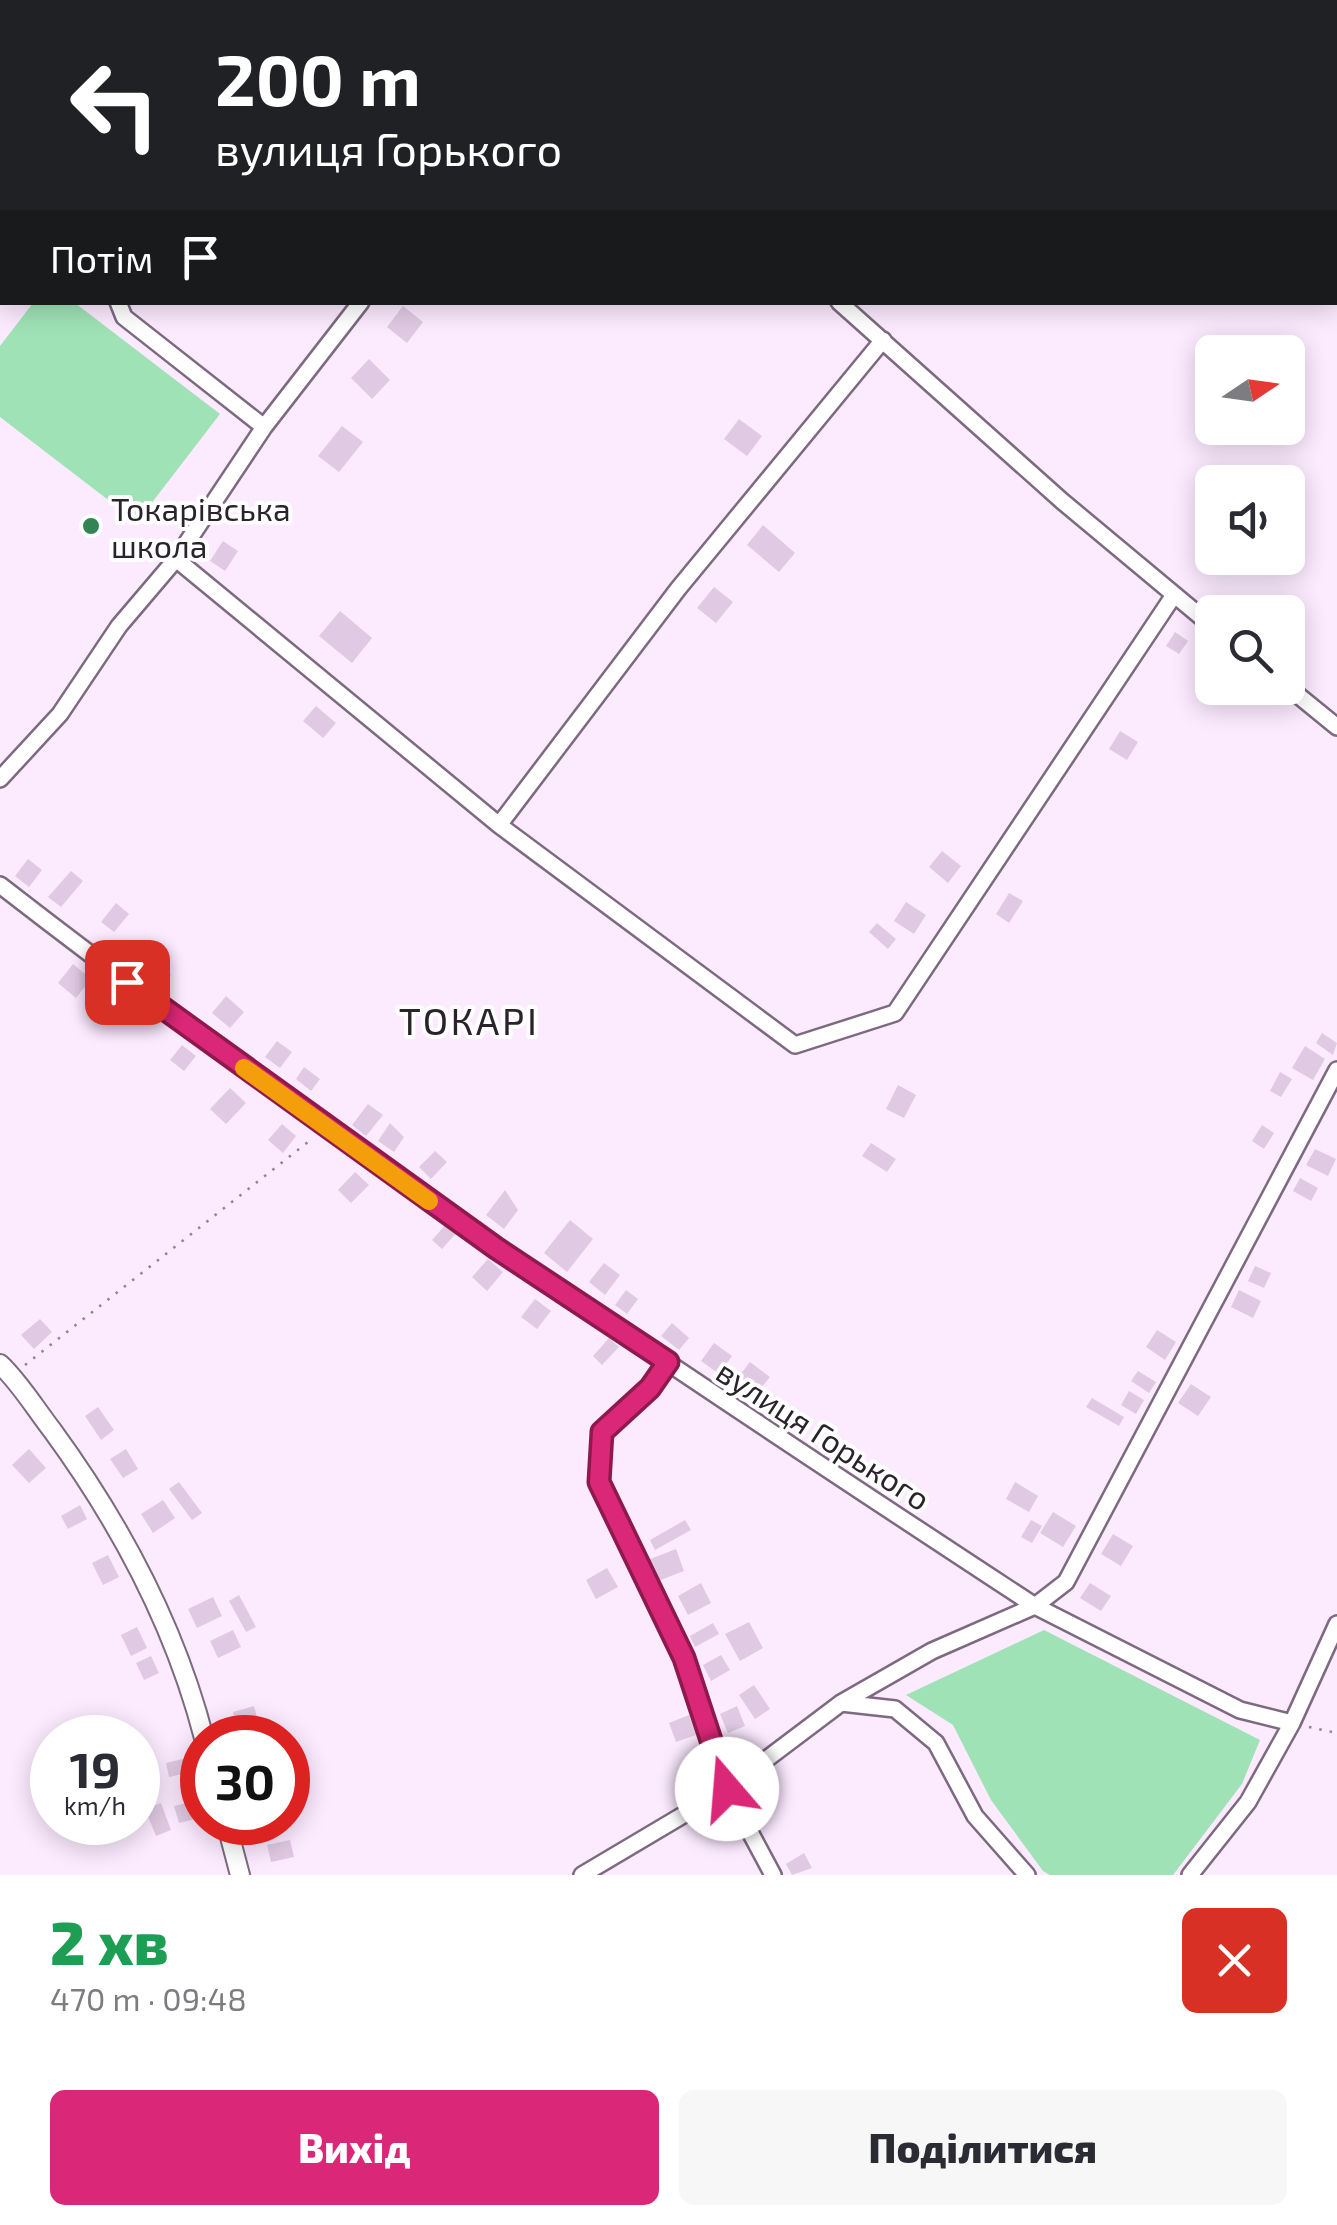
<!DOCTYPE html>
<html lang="uk">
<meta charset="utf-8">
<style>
:root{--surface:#fff;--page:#f7f7f7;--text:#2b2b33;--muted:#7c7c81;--accent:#db2777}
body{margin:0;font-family:"Exo 2",sans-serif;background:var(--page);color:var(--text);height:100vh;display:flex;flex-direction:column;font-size:38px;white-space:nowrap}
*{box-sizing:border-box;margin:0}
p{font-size:32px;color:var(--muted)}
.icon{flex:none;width:55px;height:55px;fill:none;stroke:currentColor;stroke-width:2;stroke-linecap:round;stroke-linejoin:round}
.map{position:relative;height:1875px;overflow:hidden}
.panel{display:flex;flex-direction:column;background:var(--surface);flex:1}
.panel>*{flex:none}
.top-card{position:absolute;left:0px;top:0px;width:1338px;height:305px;box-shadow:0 5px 25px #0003;background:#202124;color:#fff;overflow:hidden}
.needle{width:65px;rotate:77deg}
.tools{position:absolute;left:1195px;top:335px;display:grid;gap:20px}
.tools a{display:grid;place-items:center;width:110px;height:110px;border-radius:15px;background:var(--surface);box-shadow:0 5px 25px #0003;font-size:50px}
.speed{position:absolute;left:30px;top:1715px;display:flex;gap:20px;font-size:50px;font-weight:700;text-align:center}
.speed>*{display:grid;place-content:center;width:130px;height:130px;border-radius:50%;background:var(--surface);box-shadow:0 5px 25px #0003;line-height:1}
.speed small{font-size:25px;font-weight:400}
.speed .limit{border:15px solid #d22;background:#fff;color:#111}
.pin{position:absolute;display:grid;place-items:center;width:85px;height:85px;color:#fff;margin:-42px;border-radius:20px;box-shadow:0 5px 15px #0006}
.me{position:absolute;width:110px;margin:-55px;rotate:342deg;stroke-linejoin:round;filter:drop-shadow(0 0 8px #0008)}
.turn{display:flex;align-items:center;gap:35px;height:210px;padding:0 50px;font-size:45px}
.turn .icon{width:130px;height:130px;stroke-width:2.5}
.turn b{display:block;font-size:70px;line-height:85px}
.then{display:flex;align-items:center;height:95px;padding:0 50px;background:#0003;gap:20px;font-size:38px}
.round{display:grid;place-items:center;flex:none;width:105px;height:105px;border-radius:15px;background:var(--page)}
.headline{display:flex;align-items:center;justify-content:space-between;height:170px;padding:0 50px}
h1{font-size:60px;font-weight:800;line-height:75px;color:#1e9e55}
.button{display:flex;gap:20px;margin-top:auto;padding:20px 50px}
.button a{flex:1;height:115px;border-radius:15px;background:var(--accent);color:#fff;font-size:40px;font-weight:800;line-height:115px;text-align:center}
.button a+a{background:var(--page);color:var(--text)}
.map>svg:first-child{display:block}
</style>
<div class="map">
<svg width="1337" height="1875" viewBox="0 0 1337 1875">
<rect width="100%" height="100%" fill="#fceaff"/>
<path fill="#9fe2b5" d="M33,303H75L220,414L137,522L0,417V346Z
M1044,1630L1260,1740L1242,1784L1173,1875H1050L1043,1871L991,1800L953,1725L906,1695Z"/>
<path fill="#e0cae3" d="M403,306L423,322L407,343L387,327Z
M369,359L390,380L372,399L351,378Z
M739,419L762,436L747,456L724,439Z
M342,426L363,442L339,472L318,456Z
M763,525L795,553L779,572L747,545Z
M223,541L238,551L225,571L210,561Z
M714,587L733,602L716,623L697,608Z
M340,611L372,638L352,663L319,636Z
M1175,632L1188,641L1179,654L1166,646Z
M316,706L336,723L323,738L303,721Z
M1120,731L1138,742L1127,760L1109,749Z
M942,851L961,866L948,883L929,867Z
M28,859L42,870L29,887L15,876Z
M71,871L83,881L61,907L48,897Z
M1009,893L1023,901L1009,923L996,914Z
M906,902L926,915L914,934L894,921Z
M116,903L129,914L114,932L101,922Z
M877,923L896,939L888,949L869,932Z
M73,964L91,979L76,998L58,983Z
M158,965L171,975L161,988L148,978Z
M116,995L133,1008L120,1025L103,1013Z
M226,996L244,1012L230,1028L212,1013Z
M1322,1033L1337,1043L1333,1055L1316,1043Z
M277,1041L292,1052L280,1068L265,1057Z
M182,1045L196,1056L184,1071L170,1060Z
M1305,1046L1325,1059L1313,1080L1292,1068Z
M304,1067L320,1079L311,1091L296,1079Z
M1280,1072L1292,1079L1281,1097L1270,1091Z
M898,1085L916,1095L904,1118L886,1109Z
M230,1088L246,1103L226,1124L210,1109Z
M368,1104L383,1115L366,1136L352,1125Z
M390,1123L404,1137L394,1152L378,1141Z
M282,1124L296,1136L283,1153L268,1140Z
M1262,1125L1274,1133L1264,1149L1252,1141Z
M871,1143L896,1159L887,1172L862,1156Z
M1315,1149L1336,1159L1328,1176L1306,1165Z
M435,1151L447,1162L431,1179L419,1167Z
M355,1172L369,1185L351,1203L338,1190Z
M1300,1178L1318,1188L1311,1201L1293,1191Z
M505,1190L518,1210L504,1229L486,1215Z
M570,1220L593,1239L567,1272L544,1253Z
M449,1221L459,1230L442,1249L432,1240Z
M488,1259L503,1272L487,1291L472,1277Z
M604,1263L620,1275L605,1295L589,1282Z
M1255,1266L1271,1273L1264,1288L1248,1281Z
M626,1290L638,1299L627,1314L615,1305Z
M1239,1290L1261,1301L1253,1318L1231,1307Z
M535,1299L551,1311L537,1329L521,1317Z
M40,1319L52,1332L34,1349L21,1335Z
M672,1323L689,1338L679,1350L661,1336Z
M1157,1330L1176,1342L1165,1360L1146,1347Z
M609,1338L619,1347L602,1365L593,1356Z
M714,1343L732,1356L719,1374L701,1361Z
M750,1362L770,1377L752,1399L733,1384Z
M1138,1371L1156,1382L1149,1393L1131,1381Z
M1191,1384L1211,1397L1198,1416L1178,1403Z
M1129,1391L1144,1400L1136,1414L1121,1405Z
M1092,1398L1124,1417L1119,1426L1086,1407Z
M98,1407L114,1430L101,1440L85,1416Z
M29,1449L46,1468L29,1483L12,1465Z
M126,1449L138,1469L123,1478L110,1459Z
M179,1482L202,1513L192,1520L169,1489Z
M1015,1482L1038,1496L1029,1512L1006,1499Z
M163,1500L175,1518L153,1533L141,1514Z
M80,1505L87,1519L68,1529L61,1516Z
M1053,1512L1076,1526L1063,1547L1040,1533Z
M685,1520L691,1530L655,1550L650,1540Z
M1031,1520L1042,1526L1032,1543L1021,1537Z
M1113,1534L1133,1546L1121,1566L1101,1554Z
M676,1549L684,1571L658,1581L650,1559Z
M108,1555L119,1577L103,1585L92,1563Z
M607,1568L618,1587L596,1599L586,1580Z
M701,1583L711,1603L688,1615L678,1596Z
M1090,1583L1111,1596L1101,1611L1080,1598Z
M239,1595L256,1627L246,1632L229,1601Z
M213,1597L222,1616L197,1628L188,1609Z
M749,1622L763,1648L740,1661L725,1634Z
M713,1623L719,1634L695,1647L690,1636Z
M137,1627L147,1648L131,1656L121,1635Z
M233,1630L241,1647L218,1658L210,1641Z
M721,1655L730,1670L711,1681L703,1665Z
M151,1656L159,1673L144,1680L136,1663Z
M754,1685L770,1709L755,1719L739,1695Z
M254,1706L259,1724L237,1730L233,1712Z
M737,1706L745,1726L728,1733L720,1714Z
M689,1715L696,1735L676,1742L669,1723Z
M187,1758L191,1772L169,1777L166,1763Z
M194,1801L199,1818L179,1823L174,1806Z
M161,1803L171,1830L156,1836L145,1809Z
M290,1840L294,1857L271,1862L267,1845Z
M804,1853L812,1868L792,1875L786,1864Z"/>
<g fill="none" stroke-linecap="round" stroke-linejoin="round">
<g stroke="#7d6980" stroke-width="20">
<path id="minor" d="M488,0L491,2
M120,2V0
M118,302L124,317L264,427
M361,302L264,427L176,559L499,825L795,1045L895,1013L1174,595
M839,302L1062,501L1212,626
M1288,687L1337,727
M0,779L60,714L119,626L176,559
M499,825L678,589L883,340
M0,885C332,1143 683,1375 1035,1606L1066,1582L1337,1070
M667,1362L650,1388L602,1432L599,1482L684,1658L727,1789L773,1875
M841,1703L895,1709L936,1743L975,1816L1027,1875
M582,1875L727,1789L841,1703L932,1651L1035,1606L1240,1710L1292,1723
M1190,1875L1248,1802L1292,1723L1337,1624"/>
</g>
<g stroke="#7d6980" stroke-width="22">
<path id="tertiary" d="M0,1364C20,1383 35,1408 52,1430C120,1523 175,1626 204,1738
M226,1822L240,1875"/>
</g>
<path stroke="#908392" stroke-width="2.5" stroke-dasharray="2.5 8" stroke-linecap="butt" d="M25,1365L313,1138
M1309,1727L1337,1733"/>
<use href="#minor" stroke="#fff" stroke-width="15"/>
<use href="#tertiary" stroke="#fff" stroke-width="18"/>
</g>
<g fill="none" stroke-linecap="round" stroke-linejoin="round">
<g stroke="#8e194d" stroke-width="25">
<path id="route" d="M127,982L496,1248L668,1362L650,1388L602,1432L599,1482L684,1658L727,1789"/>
</g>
<use href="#route" stroke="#db2777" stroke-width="18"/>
<path stroke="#f59e0b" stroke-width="18" d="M244,1068L429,1201"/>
</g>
<circle fill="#338455" stroke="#fefefe" stroke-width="4" cx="91" cy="526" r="10"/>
<g text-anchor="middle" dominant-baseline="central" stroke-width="8" stroke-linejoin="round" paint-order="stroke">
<g font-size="32" fill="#2b232c" stroke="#fefefe" text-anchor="start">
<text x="111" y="508">Токарівська<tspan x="111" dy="37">школа</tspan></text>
</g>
<g font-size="32" fill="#2b232c" stroke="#fefefe">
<text transform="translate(824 1434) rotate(33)">вулиця Горького</text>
</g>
<g font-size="38" letter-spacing="2.5" fill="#2b232c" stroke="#fefefe">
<text x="469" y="1020">ТОКАРІ</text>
</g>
</g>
</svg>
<div class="tools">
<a><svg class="needle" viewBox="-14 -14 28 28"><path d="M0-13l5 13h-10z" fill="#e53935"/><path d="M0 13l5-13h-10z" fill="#7c7c81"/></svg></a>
<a><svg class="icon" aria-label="sound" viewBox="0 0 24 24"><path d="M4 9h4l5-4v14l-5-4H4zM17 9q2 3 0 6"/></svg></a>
<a><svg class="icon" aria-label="search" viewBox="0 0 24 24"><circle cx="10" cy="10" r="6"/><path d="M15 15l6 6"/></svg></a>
</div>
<div class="speed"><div>19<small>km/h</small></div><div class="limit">30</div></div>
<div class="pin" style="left:127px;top:982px;background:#d93025"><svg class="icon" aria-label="arrive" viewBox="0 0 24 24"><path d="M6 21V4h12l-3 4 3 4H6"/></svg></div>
<svg class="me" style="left:727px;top:1789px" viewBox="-20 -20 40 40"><circle r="19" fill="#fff"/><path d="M0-13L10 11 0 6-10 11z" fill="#db2777"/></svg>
<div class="top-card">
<div class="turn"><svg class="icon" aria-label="left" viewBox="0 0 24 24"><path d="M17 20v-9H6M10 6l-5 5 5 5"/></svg><div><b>200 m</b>вулиця Горького</div></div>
<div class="then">Потім<svg class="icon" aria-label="arrive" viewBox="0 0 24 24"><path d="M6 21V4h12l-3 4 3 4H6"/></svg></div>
</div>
</div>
<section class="panel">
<div class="headline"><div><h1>2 хв</h1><p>470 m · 09:48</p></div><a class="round" style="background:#d93025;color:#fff"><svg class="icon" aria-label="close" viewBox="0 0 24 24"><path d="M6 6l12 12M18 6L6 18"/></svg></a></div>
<div class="button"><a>Вихід</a><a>Поділитися</a></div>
</section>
